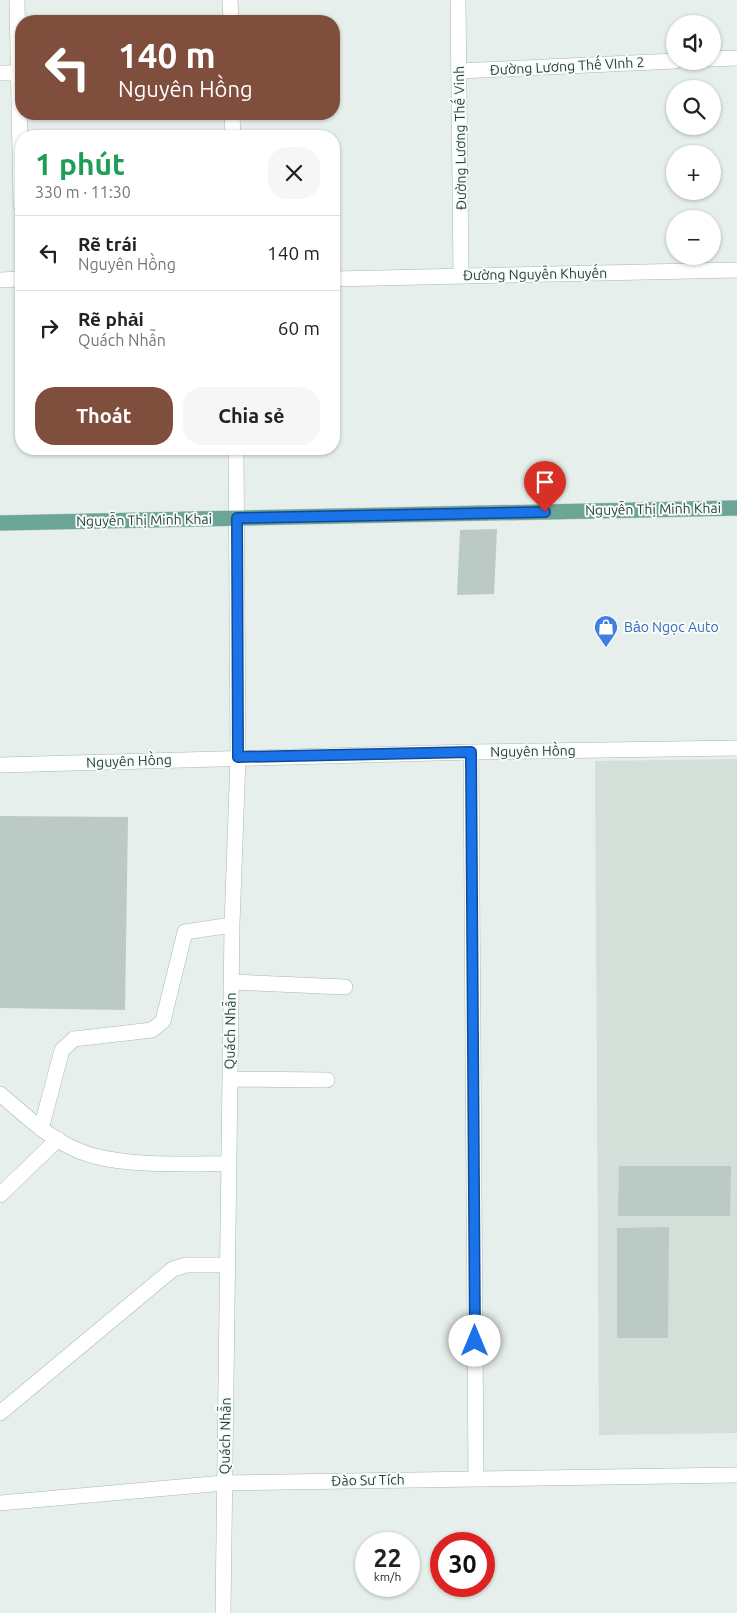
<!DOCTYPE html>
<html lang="vi">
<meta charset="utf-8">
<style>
:root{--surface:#fff;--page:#f6f6f6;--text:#222;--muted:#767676;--line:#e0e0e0;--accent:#804e3d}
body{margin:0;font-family:Ubuntu,sans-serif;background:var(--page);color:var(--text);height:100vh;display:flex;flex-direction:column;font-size:19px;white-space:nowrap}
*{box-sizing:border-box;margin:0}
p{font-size:16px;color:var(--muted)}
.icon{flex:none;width:28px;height:28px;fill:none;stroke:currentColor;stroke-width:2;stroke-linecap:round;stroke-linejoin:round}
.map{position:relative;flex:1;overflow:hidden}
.sheet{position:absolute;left:15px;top:130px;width:325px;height:325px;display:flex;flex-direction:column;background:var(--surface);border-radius:20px;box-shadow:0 1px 4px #0004}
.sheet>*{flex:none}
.hud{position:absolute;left:15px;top:15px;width:325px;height:105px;border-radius:20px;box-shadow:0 1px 4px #0004;background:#804e3d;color:#fff;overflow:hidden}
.buttons{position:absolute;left:666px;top:15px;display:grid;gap:10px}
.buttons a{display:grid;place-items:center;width:55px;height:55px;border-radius:50%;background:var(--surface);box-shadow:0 1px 4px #0004;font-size:25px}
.speed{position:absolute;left:355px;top:1532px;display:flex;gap:10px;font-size:25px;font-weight:700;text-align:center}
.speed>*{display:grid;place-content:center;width:65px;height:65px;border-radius:50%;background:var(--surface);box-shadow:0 1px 4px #0004;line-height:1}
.speed small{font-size:12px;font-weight:400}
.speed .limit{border:8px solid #d22;background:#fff;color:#111}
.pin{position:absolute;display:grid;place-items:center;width:42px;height:42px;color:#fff;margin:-51px -21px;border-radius:50% 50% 50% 0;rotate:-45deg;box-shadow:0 0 5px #0007}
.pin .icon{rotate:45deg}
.me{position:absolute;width:55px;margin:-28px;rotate:0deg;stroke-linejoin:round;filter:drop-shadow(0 0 4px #0008)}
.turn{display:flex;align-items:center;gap:18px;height:105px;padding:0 20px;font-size:22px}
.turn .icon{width:65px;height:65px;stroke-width:2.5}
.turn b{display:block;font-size:35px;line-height:42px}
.round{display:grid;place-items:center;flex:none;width:52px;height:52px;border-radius:20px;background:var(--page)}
.headline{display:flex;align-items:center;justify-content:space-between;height:85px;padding:0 20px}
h1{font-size:30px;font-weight:600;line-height:38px;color:#1e9e55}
.cta{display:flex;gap:10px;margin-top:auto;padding:10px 20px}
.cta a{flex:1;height:58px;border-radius:20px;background:var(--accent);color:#fff;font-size:20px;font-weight:600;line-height:58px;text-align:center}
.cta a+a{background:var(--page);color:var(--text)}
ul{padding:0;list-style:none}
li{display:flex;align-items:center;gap:15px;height:75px;padding:0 20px;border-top:1px solid var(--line)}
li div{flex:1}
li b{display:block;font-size:19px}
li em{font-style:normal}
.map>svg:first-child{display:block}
</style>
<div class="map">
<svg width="737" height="1613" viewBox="0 0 737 1613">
<rect width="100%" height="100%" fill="#e6efeb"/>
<path fill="#d4dfda" d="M737,759V1433L599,1435L595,761Z"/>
<path fill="#bbcac4" d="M497,529L494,594L457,595L460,530Z
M0,816L128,817L125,1010L0,1008Z
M619,1166H731L730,1216H618Z
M669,1227L668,1338H617V1228Z"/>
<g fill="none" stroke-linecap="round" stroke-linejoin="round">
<g stroke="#a8b8b2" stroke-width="16">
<path id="minor" d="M17,0L21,205
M230,0L231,21
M458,0L461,275
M712,59L737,58
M459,71L675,61
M0,73H19
M232,114L233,136
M334,279L737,270
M0,280L21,279
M471,752L476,1478
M0,765L471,752L737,748
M231,982L345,987
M230,1079L327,1080
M0,1094C24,1114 48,1138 77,1150C118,1168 184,1163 228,1164
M41,1129L62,1050L74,1039L152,1030L163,1021L185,932L232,925
M0,1195L58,1139
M0,1413L173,1269L186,1265H227
M0,1503L224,1483L737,1475
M223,1613L232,925L238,757L236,449"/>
</g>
<g stroke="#c2cac8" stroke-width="16">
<path id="major" d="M0,523L737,508"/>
</g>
<use href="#minor" stroke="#fff" stroke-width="15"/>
<use href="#major" stroke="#6aa596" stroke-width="15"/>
</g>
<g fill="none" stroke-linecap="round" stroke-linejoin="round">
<g stroke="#114b97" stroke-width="12">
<path id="route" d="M475,1341L471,752L238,757L237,518L545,512"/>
</g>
<use href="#route" stroke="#1a73e8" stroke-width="9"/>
</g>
<defs>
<g id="shop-pin" transform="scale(1.25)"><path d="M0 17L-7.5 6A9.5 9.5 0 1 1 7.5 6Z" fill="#3f7fe0" stroke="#f7fbf9"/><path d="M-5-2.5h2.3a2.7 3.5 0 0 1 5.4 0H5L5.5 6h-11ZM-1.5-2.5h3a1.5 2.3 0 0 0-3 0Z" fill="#fff"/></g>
</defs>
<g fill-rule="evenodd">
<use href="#shop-pin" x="606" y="627"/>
</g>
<g text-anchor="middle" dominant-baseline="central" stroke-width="4" stroke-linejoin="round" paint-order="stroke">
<g font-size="14" fill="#24423a" stroke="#f7fbf9">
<text transform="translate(567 66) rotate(-3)">Đường Lương Thế VInh 2</text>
<text transform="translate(460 138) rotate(-91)">Đường Lương Thế Vinh</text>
<text transform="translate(535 274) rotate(-1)">Đường Nguyễn Khuyến</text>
<text transform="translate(653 509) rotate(-1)">Nguyễn Thị Minh Khai</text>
<text transform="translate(144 520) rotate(-1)">Nguyễn Thị Minh Khai</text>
<text transform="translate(533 751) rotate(-1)">Nguyên Hồng</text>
<text transform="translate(129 761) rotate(-2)">Nguyên Hồng</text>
<text transform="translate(230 1031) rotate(-89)">Quách Nhẫn</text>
<text transform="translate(225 1436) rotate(-89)">Quách Nhẫn</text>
<text transform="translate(368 1480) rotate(-1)">Đào Sư Tích</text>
</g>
<g font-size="14" fill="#366cbe" stroke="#f7fbf9" text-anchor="start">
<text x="624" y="627">Bảo Ngọc Auto</text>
</g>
</g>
</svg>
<div class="buttons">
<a><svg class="icon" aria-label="sound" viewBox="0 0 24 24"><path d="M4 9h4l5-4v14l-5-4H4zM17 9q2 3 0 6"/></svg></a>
<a><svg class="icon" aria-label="search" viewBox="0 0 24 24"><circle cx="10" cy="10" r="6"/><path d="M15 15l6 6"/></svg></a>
<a>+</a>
<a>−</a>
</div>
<div class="speed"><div>22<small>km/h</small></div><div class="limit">30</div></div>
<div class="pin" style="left:545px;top:512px;background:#d93025"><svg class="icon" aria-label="arrive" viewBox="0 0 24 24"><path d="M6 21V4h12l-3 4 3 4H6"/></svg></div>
<svg class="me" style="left:475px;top:1341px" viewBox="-20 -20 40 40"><circle r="19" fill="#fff"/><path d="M0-13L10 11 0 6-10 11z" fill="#1a73e8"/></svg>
<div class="hud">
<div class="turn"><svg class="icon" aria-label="left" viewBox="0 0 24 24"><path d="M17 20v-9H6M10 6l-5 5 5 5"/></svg><div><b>140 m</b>Nguyên Hồng</div></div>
</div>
<section class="sheet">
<div class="headline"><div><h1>1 phút</h1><p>330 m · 11:30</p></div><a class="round"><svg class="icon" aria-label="close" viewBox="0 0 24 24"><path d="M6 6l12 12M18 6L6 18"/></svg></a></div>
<ul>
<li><svg class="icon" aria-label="left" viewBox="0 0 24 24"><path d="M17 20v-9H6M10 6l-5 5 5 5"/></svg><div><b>Rẽ trái</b><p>Nguyên Hồng</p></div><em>140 m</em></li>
<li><svg class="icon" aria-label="right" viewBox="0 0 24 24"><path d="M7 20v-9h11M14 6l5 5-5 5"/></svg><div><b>Rẽ phải</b><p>Quách Nhẫn</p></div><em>60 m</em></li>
</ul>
<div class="cta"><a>Thoát</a><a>Chia sẻ</a></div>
</section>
</div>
